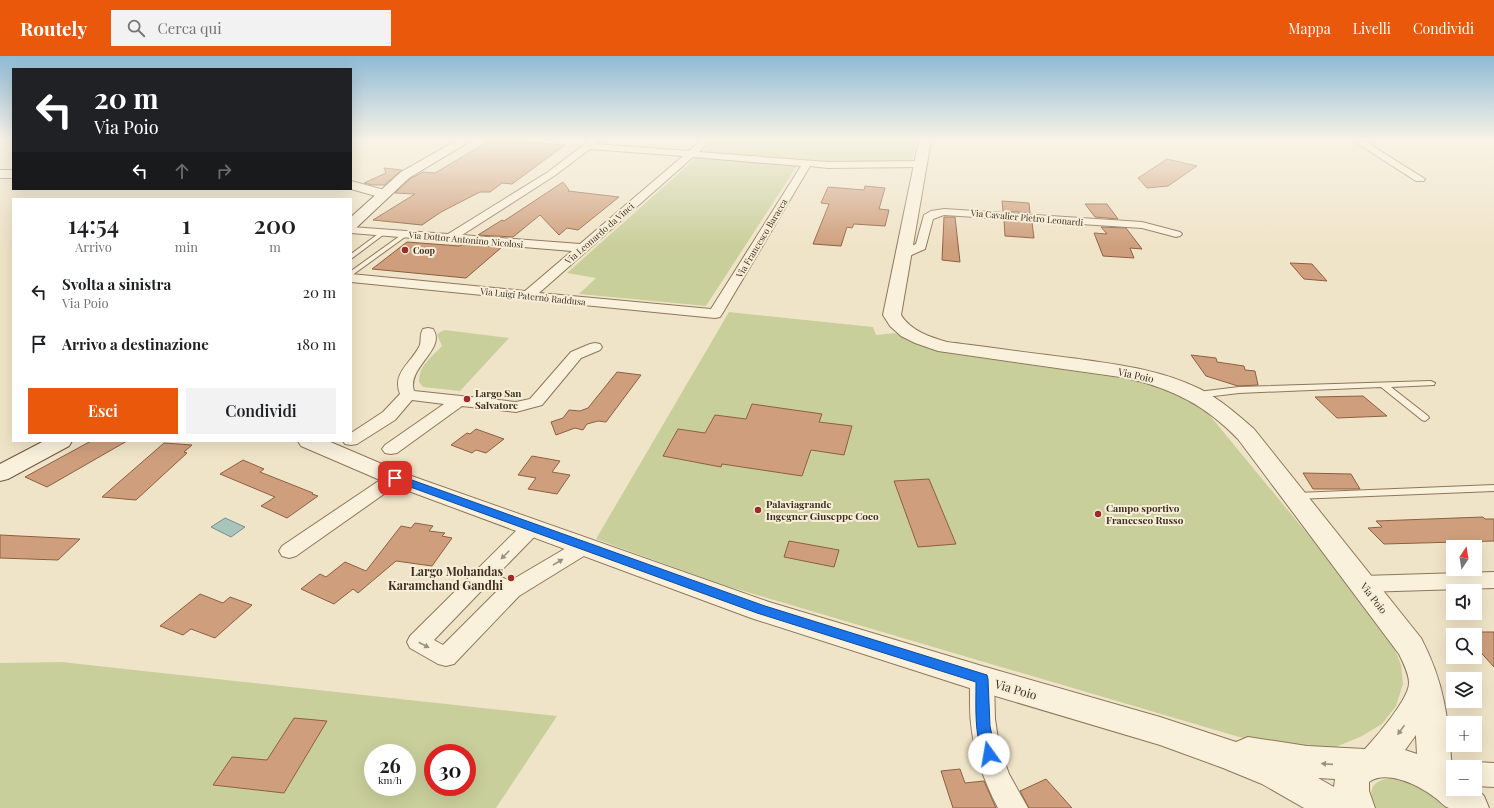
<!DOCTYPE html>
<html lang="it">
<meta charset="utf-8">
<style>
:root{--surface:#fff;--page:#f2f2f2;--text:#202124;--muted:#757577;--accent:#ea580c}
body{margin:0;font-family:"Playfair Display",serif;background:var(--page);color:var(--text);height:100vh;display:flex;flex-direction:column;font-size:15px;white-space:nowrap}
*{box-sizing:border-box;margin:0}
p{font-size:13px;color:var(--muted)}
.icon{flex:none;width:22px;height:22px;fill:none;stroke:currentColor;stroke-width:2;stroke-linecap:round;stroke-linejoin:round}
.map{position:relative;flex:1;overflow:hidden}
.side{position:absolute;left:12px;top:142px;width:340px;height:244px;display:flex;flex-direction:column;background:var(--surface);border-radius:0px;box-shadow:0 4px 16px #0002}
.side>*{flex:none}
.banner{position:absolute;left:12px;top:12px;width:340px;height:122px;border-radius:0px;box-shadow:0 4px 16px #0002;background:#202124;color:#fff;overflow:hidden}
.needle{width:26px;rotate:12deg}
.controls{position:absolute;left:1446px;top:484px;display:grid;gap:8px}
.controls a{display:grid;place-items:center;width:36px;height:36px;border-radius:0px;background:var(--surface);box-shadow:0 4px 16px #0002;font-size:20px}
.speed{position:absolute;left:364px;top:688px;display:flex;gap:8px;font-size:20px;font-weight:700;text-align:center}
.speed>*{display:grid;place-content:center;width:52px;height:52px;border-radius:50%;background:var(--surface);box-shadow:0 4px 16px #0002;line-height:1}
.speed small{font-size:10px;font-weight:400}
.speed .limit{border:6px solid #d22;background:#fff;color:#111}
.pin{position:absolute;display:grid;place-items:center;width:34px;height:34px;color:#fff;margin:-17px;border-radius:8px;box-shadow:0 2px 6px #0006}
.me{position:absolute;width:44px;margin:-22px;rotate:347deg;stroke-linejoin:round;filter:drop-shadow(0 0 3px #0008)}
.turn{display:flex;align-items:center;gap:14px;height:84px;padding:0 16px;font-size:18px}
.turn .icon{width:52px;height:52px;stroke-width:2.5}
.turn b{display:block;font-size:28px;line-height:34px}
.lanes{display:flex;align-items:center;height:38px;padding:0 16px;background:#0003;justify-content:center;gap:20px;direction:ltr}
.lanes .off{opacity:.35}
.eta{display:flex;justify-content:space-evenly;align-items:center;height:68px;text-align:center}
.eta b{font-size:24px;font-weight:600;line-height:28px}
.primary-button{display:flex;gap:8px;margin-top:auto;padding:8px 16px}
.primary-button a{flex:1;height:46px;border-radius:0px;background:var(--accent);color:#fff;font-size:16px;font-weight:600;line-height:46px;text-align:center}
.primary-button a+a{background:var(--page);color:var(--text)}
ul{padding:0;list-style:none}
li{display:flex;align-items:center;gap:12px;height:52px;padding:0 16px}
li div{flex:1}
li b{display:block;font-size:15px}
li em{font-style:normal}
header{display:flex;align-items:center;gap:24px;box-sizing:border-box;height:56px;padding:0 20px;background:var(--accent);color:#fff}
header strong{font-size:19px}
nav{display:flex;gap:22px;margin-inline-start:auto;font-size:14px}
.search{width:280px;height:36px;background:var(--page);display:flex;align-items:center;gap:10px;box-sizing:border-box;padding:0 14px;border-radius:0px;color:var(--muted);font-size:15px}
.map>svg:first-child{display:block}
</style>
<header>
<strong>Routely</strong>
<div class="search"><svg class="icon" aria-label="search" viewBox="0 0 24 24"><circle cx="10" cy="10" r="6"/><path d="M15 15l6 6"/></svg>Cerca qui</div>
<nav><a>Mappa</a><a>Livelli</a><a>Condividi</a></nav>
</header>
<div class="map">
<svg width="1494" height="752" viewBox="0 0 1494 752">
<rect width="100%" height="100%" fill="#f0e4c8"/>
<path fill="#c9cf9b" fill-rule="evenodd" d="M715,84H918L912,104L909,106H828L710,97L711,96L703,95Z
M696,102L797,110L706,250L579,238L596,222L567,217Z
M729,256L873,271L876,279L895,277L918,289L954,298L1146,326L1167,332L1202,350L1376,561L1394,591L1401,609L1403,628L1396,650L1382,668L1360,681L1333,692L1272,688L1239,681L723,529L596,483Z
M445,274L509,282L460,335L423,331L419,326C419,309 431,302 442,290L437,279L440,276Z
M61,606L557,660L496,752H0V607ZM373,697H407V731H373ZM433,697H467V731H433Z
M1391,722L1411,725L1453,752H1373C1369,734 1370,725 1391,722Z"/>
<path fill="#a9c4bc" stroke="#6f938a" d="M225,462L245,471L231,481L211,471Z"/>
<path fill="#cf9f7d" stroke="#8d5f41" d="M503,84L565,89L512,128L502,127L490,136H480L441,156L422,169L373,164L415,138L395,137L410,123L423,116L435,117L489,85Z
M1167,103L1197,110L1168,130L1147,132L1138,122Z
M384,112L402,114L384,129H372L364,127L386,117Z
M563,126L569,134L568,135L619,141L578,174L567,172L559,179L540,159L513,181L478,179L502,164L504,165Z
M865,130L885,132L879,153L889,154L885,170L854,168L852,172L847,171L841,190L813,188L829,148L821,147L828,131L864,134Z
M1002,145L1029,147L1030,157L1003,155Z
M1085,148H1107L1118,163L1095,161Z
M944,161H955L960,206L942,204Z
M1004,164L1032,166L1034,182L1005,180Z
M1101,171L1126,172L1142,193L1130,192L1134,202L1103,200L1094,177L1107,178Z
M407,186L459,190L464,188L502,191L466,222L372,213Z
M1290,207L1312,208L1327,225L1304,223Z
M1191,299L1216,302L1217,306L1244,310L1245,314L1255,315L1258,329L1238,330L1206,320Z
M617,316L641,319L606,366L598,365L587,368L583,374L575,372L556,379L551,366L563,362L569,354L580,355L588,352Z
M1363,340L1387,360L1337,362L1315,341Z
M752,348L822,358L819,366L852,370L844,399L811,394L802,420L722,408L721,411L663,400L678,373L705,377L715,359L746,363Z
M476,373L504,383L486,397L476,394L472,397L451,389L467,377L470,378Z
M91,385H127L47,431L25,421Z
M164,387L192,389L184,396L187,397L136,444L102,441Z
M532,400L560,405L552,416L570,419L557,438L528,433L536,422L518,419Z
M243,404L264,413L260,416L313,437L312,438L318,440L287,462L261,450L275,441L220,418Z
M1303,417L1351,418L1360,433H1313Z
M929,423L956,488L918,491L894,425Z
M1483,461L1485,463H1494V485L1384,488L1368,472L1382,471L1376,465Z
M415,467L433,470L429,475L445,477L442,480L452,482L432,510L396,505L358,537L353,533L334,548L301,533L320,518L326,521L345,506L366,515L401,470L411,472Z
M0,479L80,483L58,504L0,502Z
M789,485L839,494L834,511L784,501Z
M200,538L223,547L230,541L252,549L215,582L191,573L183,579L160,570Z
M1475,576H1494V611L1475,590Z
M294,662L327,665L284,737L213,729L232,701L267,704Z
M960,713L965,727L984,725L996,752H953L941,715Z
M1046,723L1072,752H1029L1020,735Z"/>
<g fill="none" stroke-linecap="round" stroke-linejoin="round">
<g stroke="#8d765c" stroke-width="2">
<path id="service" d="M382,175L387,176L351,203V198Z
M404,177L409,178L351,220V215Z
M1431,325L1435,327L1434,329L1391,331L1428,360L1429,362L1425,365L1422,364L1381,331L1239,337L1198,342L1194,339L1198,336L1239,331Z
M1494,429V435L1296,443L1291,440L1296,437Z"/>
</g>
<g stroke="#8d765c" stroke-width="2">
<path id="minor" d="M590,84H600L596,88L689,95L701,84H711L699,96L828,106L920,105L925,108L920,111L828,112L810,110L722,258L720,261L715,262L351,226V218L525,235L572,195L351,177V171L448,178L548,116ZM590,93L683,100L580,188L462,179L554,120ZM693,101L801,110L711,253L539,237Z
M1352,84H1363L1425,123L1424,125H1416Z
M944,153L1142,166L1180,176L1182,178L1180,180L1176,181L1142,172L944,159L933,163L925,193L907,201H899L897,198L899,195L916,188L924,159L931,155Z
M428,272L433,273C447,293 406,312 414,335L516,346L530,343L571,296L590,288L595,287L600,288L602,291L600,294L581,302L542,349L516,356L462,350L397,397L391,398L385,397L382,393L385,389L444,348L412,344L395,364L357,388L351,389L345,388L343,385H351V377L383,356L400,338C392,317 410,308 419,291C422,286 419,279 423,273Z
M395,416L401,418L404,422L401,426L296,500L289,502L282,500L279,495L282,490L389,418Z
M532,464L539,466L542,471L539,476L497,519L510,525L578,485L585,483L592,485L595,490L592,495L519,540L454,608L446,610L438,608L410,592L407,586L410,580L525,466ZM485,531L496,536L443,589L434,584Z
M1494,516V532L1363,536L1355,534L1352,528L1355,522L1363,520Z
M982,613L990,616L994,623L995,663L999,690L1009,718L1028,752H998C980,718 969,682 970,643C970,633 969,625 974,616Z
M1475,706L1494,707V731L1475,730V711H1465Z"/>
</g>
<g stroke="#8d765c" stroke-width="2">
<path id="tertiary" d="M919,84H931L901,259C911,275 930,281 947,286C988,291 1029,297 1071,302C1114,308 1160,313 1200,333C1221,344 1237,358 1254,373L1421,582C1445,628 1448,662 1452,713L1453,714V733H1475V731L1484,740L1489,752C1476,752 1461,752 1449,752C1444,751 1439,744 1434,741C1420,730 1387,713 1369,726V735L1375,752H1304L1262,728L1223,712L1160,689L982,636L751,562L387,427L301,390L298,385H328L403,417L769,546L982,610L1160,661L1236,686L1248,681L1307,690L1365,693C1376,681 1409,643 1409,627C1409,618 1403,606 1399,598L1238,383C1205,349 1173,333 1127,322L938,295L915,287L901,280L890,270L883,259ZM1416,679V681L1417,698L1405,694ZM1318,722L1335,723L1334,731Z
M0,114H13V122H0Z
M351,125L388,135L390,138L388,141L383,142L351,133Z"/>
</g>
<g stroke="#6f573f" stroke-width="2">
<path id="secondary" d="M457,84H472L409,122L356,172L351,173V161L401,116Z
M44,385H72L69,390L8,423L0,425V408Z"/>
</g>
<use href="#service" fill="#faf1dc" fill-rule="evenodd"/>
<use href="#minor" fill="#faf1dc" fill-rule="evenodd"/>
<use href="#tertiary" fill="#faf1dc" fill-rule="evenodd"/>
<use href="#secondary" fill="#faf1dc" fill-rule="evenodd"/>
</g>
<defs><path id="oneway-solid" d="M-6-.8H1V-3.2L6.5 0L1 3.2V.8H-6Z"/></defs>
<g fill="#9c907e">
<use href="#oneway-solid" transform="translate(505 499) rotate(135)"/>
<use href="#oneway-solid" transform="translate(558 506) rotate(-31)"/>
<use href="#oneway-solid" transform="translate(424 589) rotate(28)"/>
<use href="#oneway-solid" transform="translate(1401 674) rotate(125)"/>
<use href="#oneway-solid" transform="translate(1327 708) rotate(-176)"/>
</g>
<linearGradient id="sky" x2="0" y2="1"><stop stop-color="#8fbad6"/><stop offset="0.44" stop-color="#f8f3e6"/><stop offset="1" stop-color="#f8f3e6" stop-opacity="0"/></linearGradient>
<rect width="1494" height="190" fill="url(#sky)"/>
<path fill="#1a73e8" stroke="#114b97" d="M395,418L765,550L987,619L988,623L990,670L996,698L994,703L989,704L984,703C974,679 976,651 976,626L757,557L391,424L390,422Z"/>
<g fill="#9e2a2b" stroke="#f7eed8" stroke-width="1.5">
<circle cx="405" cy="194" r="4"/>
<circle cx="467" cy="343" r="4"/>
<circle cx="758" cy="454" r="4"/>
<circle cx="1098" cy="458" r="4"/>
<circle cx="511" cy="522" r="4"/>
</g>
<g text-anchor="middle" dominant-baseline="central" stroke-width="4" stroke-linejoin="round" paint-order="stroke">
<g font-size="9" fill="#3d2e20" stroke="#f7eed8">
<text transform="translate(1027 161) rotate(5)">Via Cavalier Pietro Leonardi</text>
<text transform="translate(599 177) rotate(-41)">Via Leonardo da Vinci</text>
<text transform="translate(761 182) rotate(-59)">Via Francesco Baracca</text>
<text transform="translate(466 183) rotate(5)">Via Dottor Antonino Nicolosi</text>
<text transform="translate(533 240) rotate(6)">Via Luigi Paternò Raddusa</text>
</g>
<g font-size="9" font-weight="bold" fill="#3d2e20" stroke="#f7eed8" text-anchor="start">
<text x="413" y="194">Coop</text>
</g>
<g font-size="10" fill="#3d2e20" stroke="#f7eed8">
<text transform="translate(1136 319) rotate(12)">Via Poio</text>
<text transform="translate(1374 542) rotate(52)">Via Poio</text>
</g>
<g font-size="10" font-weight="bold" fill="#3d2e20" stroke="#f7eed8" text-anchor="start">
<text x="475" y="337">Largo San<tspan x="475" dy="12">Salvatore</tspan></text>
<text x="766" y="448">Palaviagrande<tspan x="766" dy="12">Ingegner Giuseppe Coco</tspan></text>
<text x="1106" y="452">Campo sportivo<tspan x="1106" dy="12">Francesco Russo</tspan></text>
</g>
<g font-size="12" font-weight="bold" fill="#3d2e20" stroke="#f7eed8" text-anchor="end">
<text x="503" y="515">Largo Mohandas<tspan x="503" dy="14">Karamchand Gandhi</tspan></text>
</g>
<g font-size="12" fill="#3d2e20" stroke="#f7eed8">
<text transform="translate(1016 633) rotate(16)">Via Poio</text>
</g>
</g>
</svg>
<div class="controls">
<a><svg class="needle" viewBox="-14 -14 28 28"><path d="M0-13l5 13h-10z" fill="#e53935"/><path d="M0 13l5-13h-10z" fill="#757577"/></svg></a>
<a><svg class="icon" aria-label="sound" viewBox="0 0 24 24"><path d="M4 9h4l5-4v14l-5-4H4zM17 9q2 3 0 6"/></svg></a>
<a><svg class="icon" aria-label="search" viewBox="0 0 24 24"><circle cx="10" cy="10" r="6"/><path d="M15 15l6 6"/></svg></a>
<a><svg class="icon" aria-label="layers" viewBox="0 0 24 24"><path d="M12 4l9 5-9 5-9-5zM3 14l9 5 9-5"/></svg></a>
<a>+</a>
<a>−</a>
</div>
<div class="speed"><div>26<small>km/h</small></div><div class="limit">30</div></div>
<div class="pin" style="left:395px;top:422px;background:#d93025"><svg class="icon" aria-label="arrive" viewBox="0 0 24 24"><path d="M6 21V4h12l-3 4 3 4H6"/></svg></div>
<svg class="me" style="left:989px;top:698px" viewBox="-20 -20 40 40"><circle r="19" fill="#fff"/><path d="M0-13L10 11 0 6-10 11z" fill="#1a73e8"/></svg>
<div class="banner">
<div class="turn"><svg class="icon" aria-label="left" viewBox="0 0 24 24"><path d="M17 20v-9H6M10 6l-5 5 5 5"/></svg><div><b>20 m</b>Via Poio</div></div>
<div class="lanes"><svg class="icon" aria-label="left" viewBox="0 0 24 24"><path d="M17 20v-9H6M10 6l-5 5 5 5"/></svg><svg class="icon off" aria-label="ahead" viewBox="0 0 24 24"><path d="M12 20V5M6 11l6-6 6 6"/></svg><svg class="icon off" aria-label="right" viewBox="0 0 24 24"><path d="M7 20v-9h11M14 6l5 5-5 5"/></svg></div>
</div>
<section class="side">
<div class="eta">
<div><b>14:54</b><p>Arrivo</p></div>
<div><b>1</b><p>min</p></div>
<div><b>200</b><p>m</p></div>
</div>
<ul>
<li><svg class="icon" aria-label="left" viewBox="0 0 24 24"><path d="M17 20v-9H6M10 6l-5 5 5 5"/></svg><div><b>Svolta a sinistra</b><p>Via Poio</p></div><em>20 m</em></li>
<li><svg class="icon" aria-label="arrive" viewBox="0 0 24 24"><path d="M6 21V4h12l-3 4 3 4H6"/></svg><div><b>Arrivo a destinazione</b></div><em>180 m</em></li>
</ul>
<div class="primary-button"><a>Esci</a><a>Condividi</a></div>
</section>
</div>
